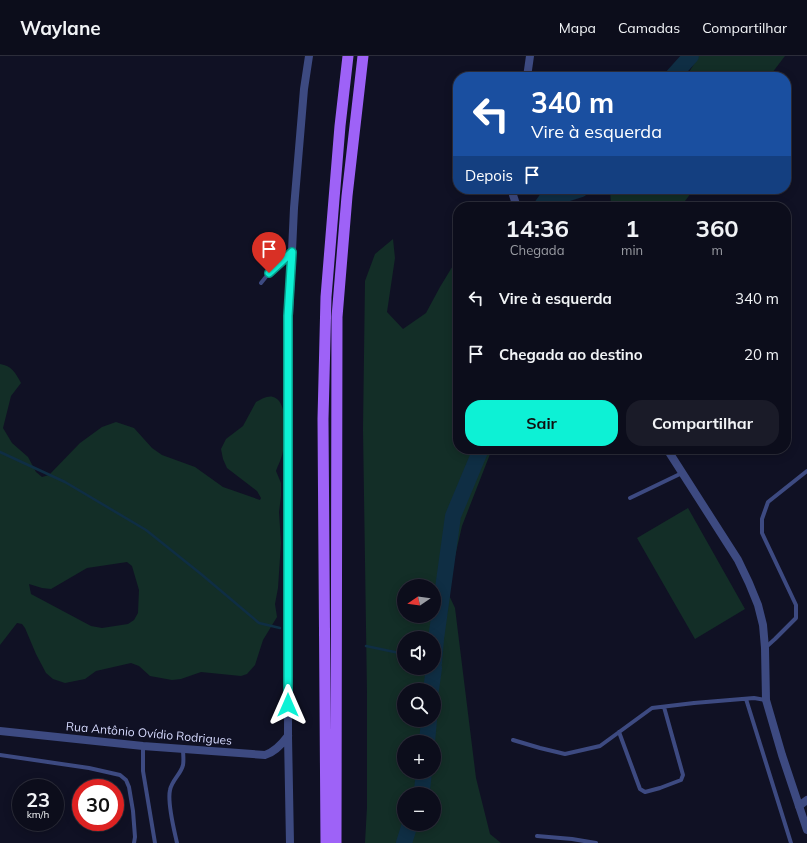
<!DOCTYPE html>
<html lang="pt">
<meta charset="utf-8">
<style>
:root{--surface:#0c0d1b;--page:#1a1b28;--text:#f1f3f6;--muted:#9a9ca3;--line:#2c2d3a;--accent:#0df1d5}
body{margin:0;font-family:Mulish,sans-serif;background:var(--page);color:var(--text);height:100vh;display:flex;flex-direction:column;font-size:15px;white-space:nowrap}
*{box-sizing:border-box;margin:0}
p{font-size:13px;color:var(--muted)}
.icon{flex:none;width:22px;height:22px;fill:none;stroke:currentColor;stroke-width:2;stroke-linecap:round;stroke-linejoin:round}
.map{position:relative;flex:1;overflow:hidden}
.side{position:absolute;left:453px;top:146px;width:338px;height:252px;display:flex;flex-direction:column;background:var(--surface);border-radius:16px;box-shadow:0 2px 10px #0003,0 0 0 1px var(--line)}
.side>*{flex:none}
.top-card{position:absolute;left:453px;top:16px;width:338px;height:122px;border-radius:16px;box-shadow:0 2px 10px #0003,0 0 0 1px var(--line);background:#1a4fa0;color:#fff;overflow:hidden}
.needle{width:26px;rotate:257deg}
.controls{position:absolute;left:397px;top:523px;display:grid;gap:8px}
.controls a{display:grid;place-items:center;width:44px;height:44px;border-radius:50%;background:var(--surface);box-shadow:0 2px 10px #0003,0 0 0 1px var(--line);font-size:20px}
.speed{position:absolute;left:12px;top:723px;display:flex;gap:8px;font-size:20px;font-weight:700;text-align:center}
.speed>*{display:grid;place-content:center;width:52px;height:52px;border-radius:50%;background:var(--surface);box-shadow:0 2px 10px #0003,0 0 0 1px var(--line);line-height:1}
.speed small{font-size:10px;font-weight:400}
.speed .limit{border:6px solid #d22;background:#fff;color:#111}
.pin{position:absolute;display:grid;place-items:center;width:34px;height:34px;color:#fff;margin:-41px -17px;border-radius:50% 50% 50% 0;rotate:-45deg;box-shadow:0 0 4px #0007}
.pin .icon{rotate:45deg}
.me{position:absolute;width:44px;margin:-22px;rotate:0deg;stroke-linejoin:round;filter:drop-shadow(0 0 3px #0008)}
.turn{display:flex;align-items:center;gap:14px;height:84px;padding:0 12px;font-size:18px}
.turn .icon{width:52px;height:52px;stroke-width:2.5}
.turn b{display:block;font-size:28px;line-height:34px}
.then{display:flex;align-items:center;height:38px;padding:0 12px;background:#0003;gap:8px;font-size:15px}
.eta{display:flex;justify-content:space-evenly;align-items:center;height:68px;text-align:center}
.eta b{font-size:24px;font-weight:700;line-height:28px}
.cta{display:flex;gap:8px;margin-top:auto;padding:8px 12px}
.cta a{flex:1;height:46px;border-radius:16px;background:var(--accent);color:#111;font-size:16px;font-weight:700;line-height:46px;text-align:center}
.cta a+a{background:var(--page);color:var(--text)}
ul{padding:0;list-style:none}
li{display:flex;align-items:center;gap:12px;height:56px;padding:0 12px}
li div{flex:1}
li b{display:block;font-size:15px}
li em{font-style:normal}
header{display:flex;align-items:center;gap:24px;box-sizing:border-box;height:56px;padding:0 20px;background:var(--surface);border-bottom:1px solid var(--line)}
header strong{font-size:19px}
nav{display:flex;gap:22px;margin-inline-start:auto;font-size:14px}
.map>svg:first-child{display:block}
</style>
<header>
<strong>Waylane</strong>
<nav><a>Mapa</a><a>Camadas</a><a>Compartilhar</a></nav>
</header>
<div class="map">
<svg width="807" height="787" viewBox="0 0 807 787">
<rect width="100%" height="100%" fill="#101124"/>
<path fill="#132e27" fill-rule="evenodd" d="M699,0H785L772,17L763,20L686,21Z
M610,133H694L685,145L676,151H610L611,149Z
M393,183L395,202L387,256L403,273L426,257L440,231L454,208L458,200V393H492L462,470L447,535L455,552L476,722L490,778L501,787H365L367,751V637L363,373L365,225L375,198ZM404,530H434V560H404ZM404,582H434V612H404ZM404,634H434V664H404ZM404,686H434V716H404ZM404,738H434V768H404Z
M0,308C12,310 15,316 21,327L11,340L3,372L12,387L28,401L36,416L42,421L49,419L80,387L102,371L116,366L134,372L152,392L162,399L195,411L223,431L260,444L261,442L257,435L227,412L223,403L221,393L226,383L243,370L256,346C260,344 268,339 273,341C289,345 285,382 283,395C282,402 278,409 276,415L281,427V440L279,456L281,487L278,532L275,548L277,561L263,584L255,609L247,618L241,620L201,616L181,623L172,624L150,620L139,610L131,607L96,615L85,623L65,627L53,623L46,617L36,598L25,572L22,568L17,567L0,589ZM127,506L132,510L139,534L138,557L134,564L128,568L102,572L91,570L31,538L29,528L42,532L51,533L87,512Z
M688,452L745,553L695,583L637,482Z"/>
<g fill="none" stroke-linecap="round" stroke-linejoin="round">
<path stroke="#0f2e44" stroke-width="2.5" d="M0,396L65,426L146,474L201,518L259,567L280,572
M366,590L404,598
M422,612L433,621"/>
<path stroke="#0f2e44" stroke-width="16" d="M672,21L691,0
M541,151L546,144L581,133
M434,607L436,583L453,460L481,393
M431,634L434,612
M427,686L429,664
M421,738L422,734L424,716
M404,787L410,768"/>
<path stroke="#3d4a81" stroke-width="4" d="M261,227L269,217L291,197
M630,442L682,417
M765,592L775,583L796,562V549L762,477V463L768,446L807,415
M746,643L791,787
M619,676L640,733L645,736L660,732L681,724L683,719L664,651
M513,684L540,692L565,698L600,690L652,652L694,647L754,642L766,644
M143,690V715L155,787
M0,699L89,712L120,719L126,724L129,731L133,755L135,781L134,787
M537,780L572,783L596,787
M177,787C174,773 167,747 170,734C172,724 181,718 183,709C184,704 183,698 183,693"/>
<path stroke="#3d4a81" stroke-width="8" d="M0,675L143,690L265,699C275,696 282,688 288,680
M799,750L807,744
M290,787L288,680L289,260L294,152L304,33L309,0"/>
<path stroke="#3d4a81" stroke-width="8" d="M527,21L530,0
M513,133V139L517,151
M667,393L738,504L749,527L758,549L763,569L765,592L766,644L782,699L807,774"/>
<path stroke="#9e62f7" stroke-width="11" d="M326,787L323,363L326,241L340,70L348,0
M336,787L337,261L347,140L363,0"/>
</g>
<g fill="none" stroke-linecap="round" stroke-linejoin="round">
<g stroke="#089d8a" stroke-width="10">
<path id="route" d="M269,217L292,196L288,260V649"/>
</g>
<use href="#route" stroke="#0df1d5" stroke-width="7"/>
</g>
<g text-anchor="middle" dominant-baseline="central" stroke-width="3" stroke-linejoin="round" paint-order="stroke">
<g font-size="12" fill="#d5d9fd" stroke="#101124">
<text transform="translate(149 677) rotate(5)">Rua Antônio Ovídio Rodrigues</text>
</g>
</g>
</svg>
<div class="controls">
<a><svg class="needle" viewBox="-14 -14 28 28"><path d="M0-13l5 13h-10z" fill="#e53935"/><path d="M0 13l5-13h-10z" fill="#9a9ca3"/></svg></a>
<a><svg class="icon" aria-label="sound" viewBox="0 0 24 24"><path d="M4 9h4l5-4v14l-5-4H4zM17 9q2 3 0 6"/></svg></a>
<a><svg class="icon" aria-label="search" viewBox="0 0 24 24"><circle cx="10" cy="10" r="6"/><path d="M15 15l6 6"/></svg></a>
<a>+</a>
<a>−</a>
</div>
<div class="speed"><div>23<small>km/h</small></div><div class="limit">30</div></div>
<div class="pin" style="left:269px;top:217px;background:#d93025"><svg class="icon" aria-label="arrive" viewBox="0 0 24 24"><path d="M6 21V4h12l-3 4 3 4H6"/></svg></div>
<svg class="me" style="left:288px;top:649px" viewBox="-20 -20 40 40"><path d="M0-17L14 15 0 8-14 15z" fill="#0df1d5" stroke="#fff" stroke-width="4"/></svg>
<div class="top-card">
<div class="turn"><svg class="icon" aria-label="left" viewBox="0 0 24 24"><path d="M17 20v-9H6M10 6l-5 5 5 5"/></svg><div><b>340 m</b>Vire à esquerda</div></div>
<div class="then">Depois<svg class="icon" aria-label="arrive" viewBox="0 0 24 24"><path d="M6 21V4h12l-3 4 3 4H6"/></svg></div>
</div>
<section class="side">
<div class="eta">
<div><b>14:36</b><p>Chegada</p></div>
<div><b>1</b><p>min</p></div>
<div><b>360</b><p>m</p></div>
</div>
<ul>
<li><svg class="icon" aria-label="left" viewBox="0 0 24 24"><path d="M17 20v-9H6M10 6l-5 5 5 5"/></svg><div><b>Vire à esquerda</b></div><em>340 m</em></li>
<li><svg class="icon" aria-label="arrive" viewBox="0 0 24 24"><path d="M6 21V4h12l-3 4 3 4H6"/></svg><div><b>Chegada ao destino</b></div><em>20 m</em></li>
</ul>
<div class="cta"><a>Sair</a><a>Compartilhar</a></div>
</section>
</div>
